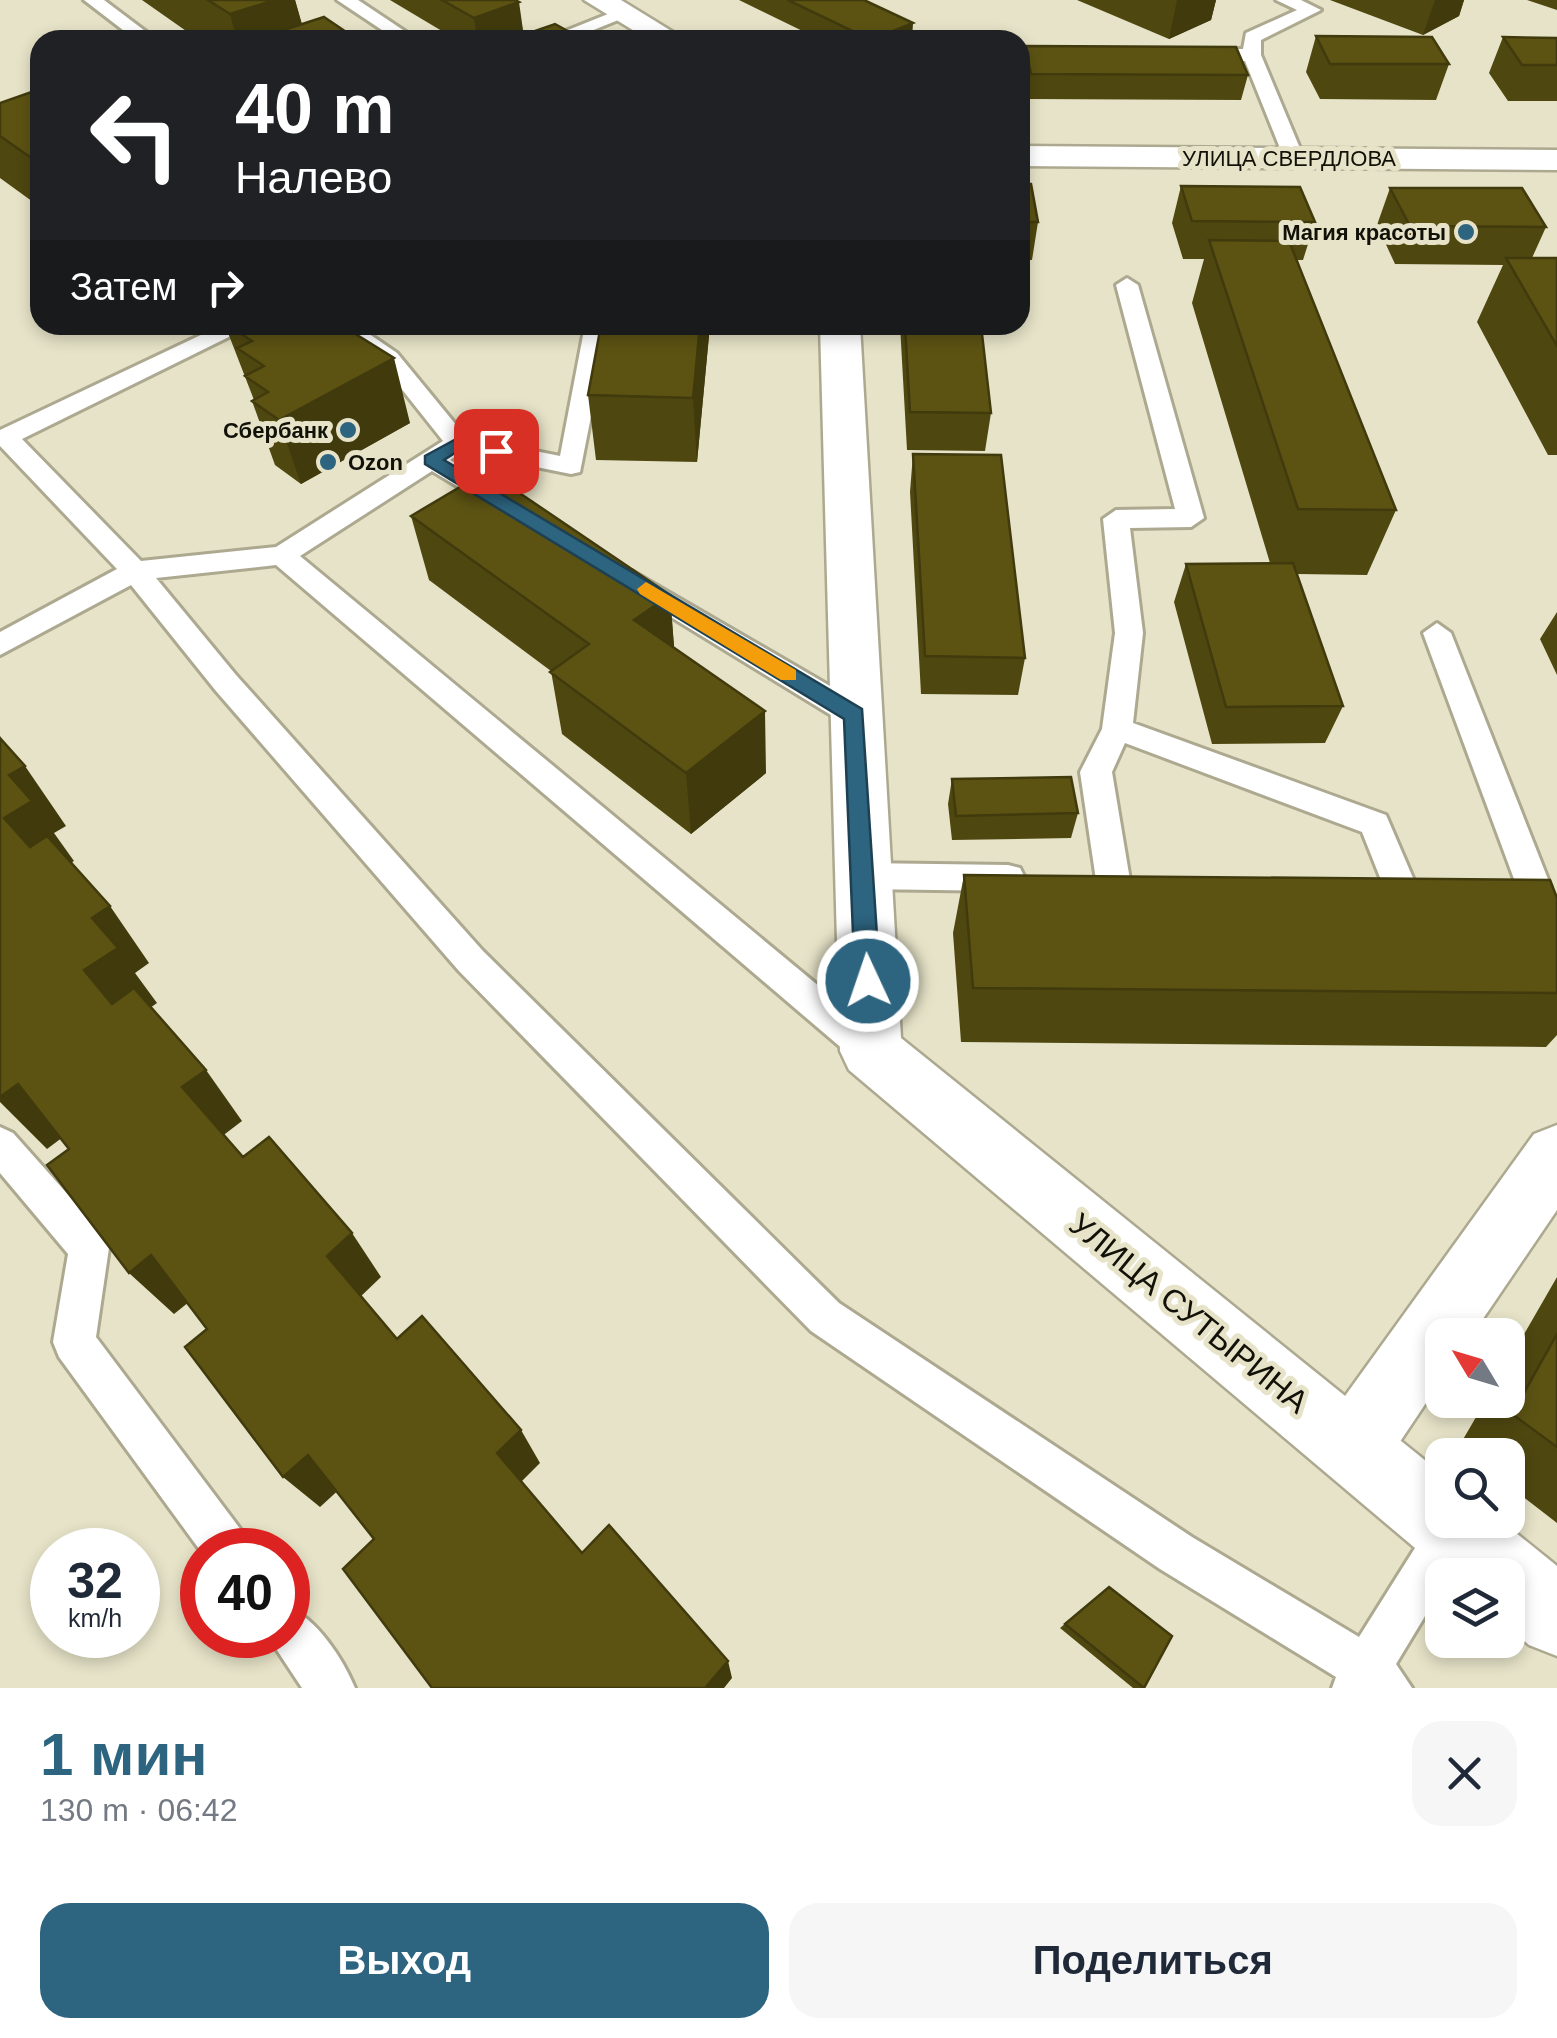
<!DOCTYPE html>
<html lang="ru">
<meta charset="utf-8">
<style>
:root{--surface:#fff;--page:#f6f6f7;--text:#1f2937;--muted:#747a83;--accent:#2d647f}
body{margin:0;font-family:Arial,sans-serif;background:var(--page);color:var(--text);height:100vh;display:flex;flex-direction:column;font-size:38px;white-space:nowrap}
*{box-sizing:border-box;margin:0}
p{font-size:32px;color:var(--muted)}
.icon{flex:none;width:55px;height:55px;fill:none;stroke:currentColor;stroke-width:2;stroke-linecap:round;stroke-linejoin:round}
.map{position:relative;height:1688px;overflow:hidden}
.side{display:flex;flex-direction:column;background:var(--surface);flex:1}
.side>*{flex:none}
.banner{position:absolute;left:30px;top:30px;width:1000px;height:305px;border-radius:30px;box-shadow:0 5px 15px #0003;background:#202124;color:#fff;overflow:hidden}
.needle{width:65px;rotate:308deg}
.controls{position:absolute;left:1425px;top:1318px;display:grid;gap:20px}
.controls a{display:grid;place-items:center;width:100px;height:100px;border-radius:20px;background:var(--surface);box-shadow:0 5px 15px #0003;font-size:50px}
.speed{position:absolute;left:30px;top:1528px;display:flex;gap:20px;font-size:50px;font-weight:700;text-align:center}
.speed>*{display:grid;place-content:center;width:130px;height:130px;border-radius:50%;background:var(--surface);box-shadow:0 5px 15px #0003;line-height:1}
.speed small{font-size:25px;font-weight:400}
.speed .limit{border:15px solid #d22;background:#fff;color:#111}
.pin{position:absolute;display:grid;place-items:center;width:85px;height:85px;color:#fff;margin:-42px;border-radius:20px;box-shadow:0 5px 15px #0006}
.me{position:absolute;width:110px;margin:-55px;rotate:357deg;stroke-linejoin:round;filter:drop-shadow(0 0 8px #0008)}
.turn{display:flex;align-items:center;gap:35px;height:210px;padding:0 40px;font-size:45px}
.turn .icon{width:130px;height:130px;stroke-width:2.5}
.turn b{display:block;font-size:70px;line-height:85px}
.then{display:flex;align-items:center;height:95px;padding:0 40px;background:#0003;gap:20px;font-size:38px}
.round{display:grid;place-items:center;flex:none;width:105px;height:105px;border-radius:30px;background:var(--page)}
.head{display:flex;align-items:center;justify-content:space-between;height:170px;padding:0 40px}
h1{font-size:60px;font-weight:600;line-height:75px;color:var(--accent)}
.button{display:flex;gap:20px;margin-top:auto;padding:20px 40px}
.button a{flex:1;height:115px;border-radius:30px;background:var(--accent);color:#fff;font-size:40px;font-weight:600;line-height:115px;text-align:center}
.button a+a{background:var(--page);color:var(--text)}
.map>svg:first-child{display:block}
</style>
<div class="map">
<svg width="1557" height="1688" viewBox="0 0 1557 1688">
<rect width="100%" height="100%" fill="#e6e3c8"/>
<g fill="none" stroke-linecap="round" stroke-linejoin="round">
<g stroke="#ada990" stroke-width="6">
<path id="service" d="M84,0H104L157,40H136Z
M337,0H358L418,40H397Z
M1276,0H1301L1321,10L1261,40V55L1304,158L1294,164L1284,158L1245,61H1198L1189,55L1198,49H1243L1246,33L1297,10Z
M618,10L633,14L569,40H543Z
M1127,278L1138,285L1204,518L1191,527L1130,528L1143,633L1133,723L1386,815L1416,885L1411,895L1399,899L1387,895L1362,832L1125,743L1112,772L1130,880L1125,890L1113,893L1101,890L1096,880L1080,772L1102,729L1115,633L1103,519L1116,510L1175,509L1116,285Z
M222,325H253L22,439L141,561L276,547L443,441L381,363L329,325H356L397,353L466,437L560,456L585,325H609L580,472L571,474L462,452L450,460L513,497L517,503L513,509H495L432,471L300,556L884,1040L889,1051L884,1062L871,1067L858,1062L276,565L156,578L236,675L483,951L839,1303L1192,1537L1359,1637L1437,1513L1442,1511V1520H1472L1475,1529L1450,1575H1442V1588L1396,1664L1412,1688H1332L1336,1677L1160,1569L811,1331L459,971L216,691L131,585L0,655V632L117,569L0,446V430Z
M632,571L866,707L870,715L866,723H844L622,587L618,580L622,573Z
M1437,623L1451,633L1551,887L1546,897L1534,901L1522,897L1517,887L1423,633Z
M863,863L1008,865L1020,868L1025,878L1020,888L1008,891L863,889L851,886L846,876L851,866Z
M0,1127L13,1133L103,1234L109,1248L96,1337L244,1534L251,1550L202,1553L59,1357L53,1342L68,1254L0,1173Z
M288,1607C317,1619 343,1659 355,1688H302L267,1635H288Z"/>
</g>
<g stroke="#ada990" stroke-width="5">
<path id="minor" d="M1557,1125V1210L1472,1335H1442V1379L1379,1473L1353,1484L1327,1473L1316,1447L1327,1421L1534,1134Z"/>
</g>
<g stroke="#ada990" stroke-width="5">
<path id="tertiary" d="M584,0H621L686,40H649Z
M1020,146L1557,150V170L1020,166Z
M820,325H860L901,1038L1442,1474V1520H1500L1557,1566V1656L1529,1645L1508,1626V1575H1447L849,1070L840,1051Z"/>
</g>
<use href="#service" fill="#fff" fill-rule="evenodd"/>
<use href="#minor" fill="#fff" fill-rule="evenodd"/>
<use href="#tertiary" fill="#fff" fill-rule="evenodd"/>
</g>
<path fill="#4f4710" d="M142,0H295L302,24L358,40H199Z
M390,0H515L524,35L584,40H457Z
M739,0H864L912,40H821Z
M1077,0H1216L1211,20L1169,39Z
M1330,0H1464L1459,16L1423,35Z
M1527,0H1557V10Z
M1316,36L1449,64L1436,100L1320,99L1306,72Z
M1503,37L1557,38V101H1508L1489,73Z
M1025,46L1248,75L1241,100L1027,99L1021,70Z
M40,89V207L0,178V103Z
M1020,184L1038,222L1032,260H1020Z
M1181,186L1315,222L1303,260H1296L1396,510L1367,575L1297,574L1343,706L1325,743L1212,744L1174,602L1186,564L1270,563L1192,303L1204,259H1183L1172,223Z
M1390,188L1546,227L1532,258H1557V455H1548L1477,322L1503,265L1395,264L1377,225Z
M225,325H355L358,336L410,423L301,484L275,465L252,401L254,400Z
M710,325L697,462L596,460L588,395Z
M900,325H981L991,413L985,451L907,450Z
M913,454L1025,658L1018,695L921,694L910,492Z
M411,516L670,595L674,648L766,773L691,834L562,734L551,671L429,580Z
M1557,612V675L1540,639Z
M952,779L1078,813L1071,838L952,840L948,804Z
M964,875L1557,898V1035L1546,1047L961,1042L953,933Z
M1557,1277V1523L1508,1485V1455H1468L1458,1448L1486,1400H1508V1362Z
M1109,1587L1144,1688H1133L1060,1628Z"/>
<path fill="#403a0d" d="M275,0H295L306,40L259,38V40H237L230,14Z
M1177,0H1216L1211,20L1169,39Z
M1435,0H1464L1459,16L1423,35Z
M519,2L524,37L517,40H477L474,18Z
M913,23L912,40H871Z
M335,325H355L368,372L394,358L410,423L301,484L279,420Z
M700,325H710L697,462L693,398Z
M670,595L675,658L634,620Z
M765,711L766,773L691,834L686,773Z
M25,766L66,826L54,833L74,861L47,877L4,818L9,775Z
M110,906L149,963L135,973L157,1003L126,1025L84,970L92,918Z
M206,1070L242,1121L221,1137L182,1087Z
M18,1084L67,1134L47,1149L0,1102V1097Z
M352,1233L381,1277L358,1299L327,1256Z
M151,1255L194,1298L174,1314L129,1273Z
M521,1430L540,1463L518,1485L497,1453Z
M308,1455L343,1486L320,1507L283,1477Z
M728,1661L732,1678L724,1688H705Z"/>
<path fill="#5c5313" stroke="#403a0d" stroke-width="2.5" d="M208,0H275L230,14Z
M442,0H515L519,2L474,18Z
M788,0H864L913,23L871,40Z
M324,17L358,40H261L259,38Z
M555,24L584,40H509Z
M1316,36L1432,37L1449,64H1330Z
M1503,37L1557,38V65H1522Z
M1025,46L1236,47L1248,75L1031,74Z
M40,89V164L0,136V103Z
M1020,184H1031L1038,222H1020Z
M1181,186L1300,187L1315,222L1192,221Z
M1390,188H1522L1546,227L1410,226Z
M1209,240L1289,241L1396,510L1298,509Z
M1506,258H1557V346Z
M228,325H341L394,358L279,420L252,401L268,392L245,376L264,366L237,348L252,341Z
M601,325H700L693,398L588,395Z
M905,325H981L991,413L910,412Z
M913,454L1001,455L1025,658L925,656Z
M487,471L670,595L634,620L765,711L686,773L550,672L589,644L411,516Z
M1293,563L1343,706L1226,707L1186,564Z
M0,738L25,766L9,775L32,801L4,818L30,847L47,836L110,906L92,918L118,948L84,970L112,1004L134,988L206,1070L182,1087L243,1157L269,1137L352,1233L327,1256L397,1339L422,1316L521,1430L497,1453L582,1553L609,1525L728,1661L705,1688H432L343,1569L374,1539L308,1455L283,1477L185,1347L207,1329L151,1255L129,1273L47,1165L69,1149L18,1084L0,1097Z
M1071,777L1078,813L956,816L952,779Z
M964,875L1550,880L1557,898V993L973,988Z
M1557,1334V1447L1512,1414Z
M1109,1587L1172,1636L1144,1688L1065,1624Z"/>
<path fill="#2d647f" stroke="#1d4153" stroke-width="2.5" d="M458,438L504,451L496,456L461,449L444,460L862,709L880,981L876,988L868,992L855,981L844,719L425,464V456Z"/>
<path fill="#f59e0b" d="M646,582L796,670V680H781L640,594L637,589Z"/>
<g fill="#2d647f" stroke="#e6e3c8" stroke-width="4">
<circle cx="1466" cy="232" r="10"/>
<circle cx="348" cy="430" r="10"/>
<circle cx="328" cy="462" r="10"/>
</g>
<g text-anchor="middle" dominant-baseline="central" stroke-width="10" stroke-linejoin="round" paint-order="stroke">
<g font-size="22" fill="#121108" stroke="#e6e3c8">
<text x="1289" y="158">УЛИЦА СВЕРДЛОВА</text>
</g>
<g font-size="22" font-weight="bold" fill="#121108" stroke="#e6e3c8" text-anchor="end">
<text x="1446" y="232">Магия красоты</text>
<text x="328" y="430">Сбербанк</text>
<text x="348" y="462" text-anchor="start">Ozon</text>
</g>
<g font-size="32" fill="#121108" stroke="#e6e3c8">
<text transform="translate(1189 1313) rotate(39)">УЛИЦА СУТЫРИНА</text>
</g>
</g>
</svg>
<div class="controls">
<a><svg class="needle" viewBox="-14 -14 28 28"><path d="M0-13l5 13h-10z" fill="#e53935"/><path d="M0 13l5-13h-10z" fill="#747a83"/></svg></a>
<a><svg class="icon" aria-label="search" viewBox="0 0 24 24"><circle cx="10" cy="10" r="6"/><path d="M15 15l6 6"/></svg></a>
<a><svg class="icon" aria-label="layers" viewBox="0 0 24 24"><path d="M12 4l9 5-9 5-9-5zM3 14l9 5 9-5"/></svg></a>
</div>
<div class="speed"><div>32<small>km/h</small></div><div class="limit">40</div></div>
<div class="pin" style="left:496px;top:451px;background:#d93025"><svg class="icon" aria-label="arrive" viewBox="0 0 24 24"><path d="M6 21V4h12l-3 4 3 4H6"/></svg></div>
<svg class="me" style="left:868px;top:981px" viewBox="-20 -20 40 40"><circle r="17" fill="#2d647f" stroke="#fff" stroke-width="3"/><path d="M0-11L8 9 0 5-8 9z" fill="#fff"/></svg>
<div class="banner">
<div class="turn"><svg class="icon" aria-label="left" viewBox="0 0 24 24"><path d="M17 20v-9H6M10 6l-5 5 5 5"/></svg><div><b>40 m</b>Налево</div></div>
<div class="then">Затем<svg class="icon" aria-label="right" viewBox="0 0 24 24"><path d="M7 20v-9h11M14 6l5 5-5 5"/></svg></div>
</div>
</div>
<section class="side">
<div class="head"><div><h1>1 мин</h1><p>130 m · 06:42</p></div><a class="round"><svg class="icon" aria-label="close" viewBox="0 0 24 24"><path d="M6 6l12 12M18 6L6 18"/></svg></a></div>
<div class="button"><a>Выход</a><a>Поделиться</a></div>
</section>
